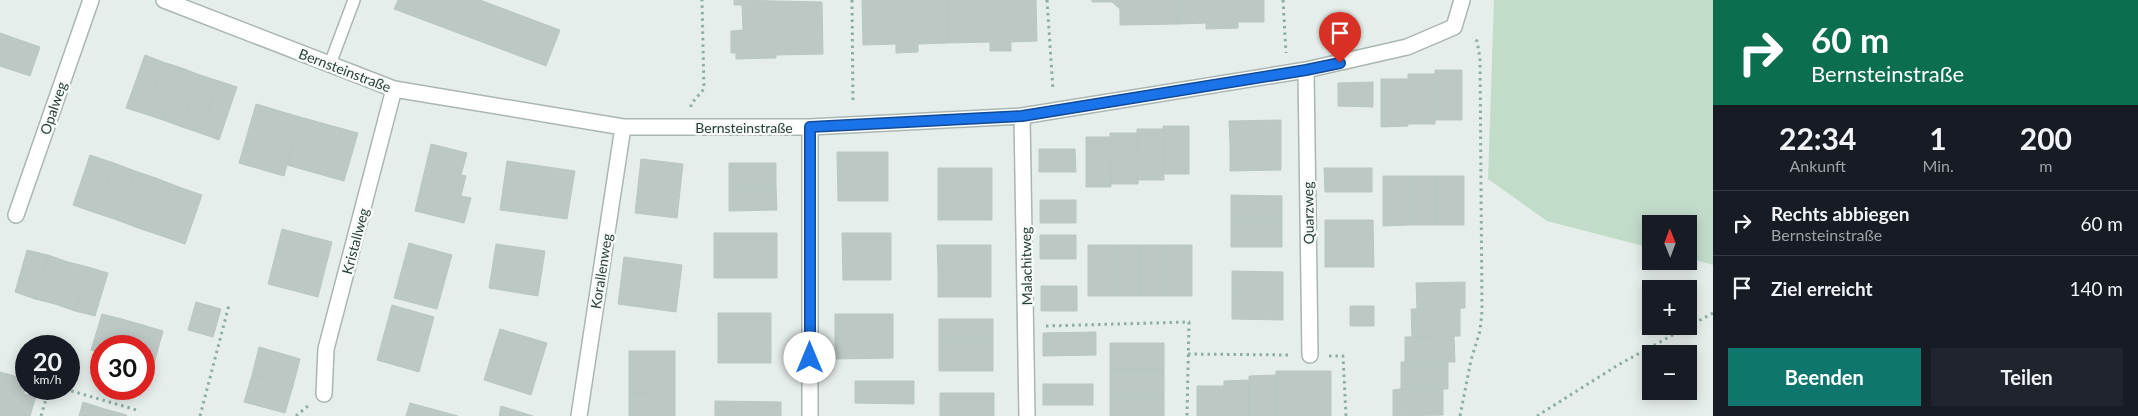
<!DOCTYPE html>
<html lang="de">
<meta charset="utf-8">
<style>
:root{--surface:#171b24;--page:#20242c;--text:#f1f3f6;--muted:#9ea1a6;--line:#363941;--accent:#0f766e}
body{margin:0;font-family:Lato,sans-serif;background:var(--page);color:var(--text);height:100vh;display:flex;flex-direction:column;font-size:19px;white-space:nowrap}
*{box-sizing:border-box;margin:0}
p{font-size:16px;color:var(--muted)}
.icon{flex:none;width:28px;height:28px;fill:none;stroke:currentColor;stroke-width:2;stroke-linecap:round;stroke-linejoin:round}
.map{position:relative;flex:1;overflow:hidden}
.sheet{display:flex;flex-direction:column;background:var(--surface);width:425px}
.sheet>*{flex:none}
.guide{background:#0b6e4f;color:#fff;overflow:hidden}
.needle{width:32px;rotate:359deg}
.controls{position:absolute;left:1642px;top:215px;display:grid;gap:10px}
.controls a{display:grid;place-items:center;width:55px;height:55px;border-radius:0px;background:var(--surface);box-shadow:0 2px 12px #0003;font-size:25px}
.speed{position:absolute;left:15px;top:335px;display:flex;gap:10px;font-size:25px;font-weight:700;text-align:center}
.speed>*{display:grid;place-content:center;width:65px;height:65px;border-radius:50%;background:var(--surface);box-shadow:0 2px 12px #0003;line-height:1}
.speed small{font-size:12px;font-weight:400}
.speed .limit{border:8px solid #d22;background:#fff;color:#111}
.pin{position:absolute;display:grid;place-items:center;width:42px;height:42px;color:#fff;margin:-51px -21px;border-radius:50% 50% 50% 0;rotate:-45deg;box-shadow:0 0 5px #0007}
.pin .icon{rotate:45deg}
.me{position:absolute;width:55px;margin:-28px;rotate:0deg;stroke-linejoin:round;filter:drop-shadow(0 0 4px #0008)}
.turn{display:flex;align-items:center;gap:18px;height:105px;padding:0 15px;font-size:22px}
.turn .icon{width:65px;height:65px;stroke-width:2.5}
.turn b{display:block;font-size:35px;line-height:42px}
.eta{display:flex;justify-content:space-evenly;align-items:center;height:85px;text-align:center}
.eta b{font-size:30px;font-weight:700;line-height:35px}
.cta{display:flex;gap:10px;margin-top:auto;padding:10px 15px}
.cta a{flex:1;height:58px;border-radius:0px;background:var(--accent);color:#fff;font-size:20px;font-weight:700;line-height:58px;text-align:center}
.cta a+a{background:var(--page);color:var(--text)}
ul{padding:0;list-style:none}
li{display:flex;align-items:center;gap:15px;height:65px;padding:0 15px;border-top:1px solid var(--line)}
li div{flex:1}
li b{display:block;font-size:19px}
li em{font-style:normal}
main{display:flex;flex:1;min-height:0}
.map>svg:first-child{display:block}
</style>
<main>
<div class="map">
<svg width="1713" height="416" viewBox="0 0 1713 416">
<rect width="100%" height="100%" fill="#e6eeeb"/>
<path fill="#c2dcca" d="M1494,0H1713V265L1689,258V224H1651V248L1547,221L1488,179Z"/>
<path fill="#bcc8c4" stroke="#b9c7c1" d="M398,0H480L560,30L546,66L394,9Z
M734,0L822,2L823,54L776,55V58L736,59V53H731V31L743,30L742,5H734Z
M862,0H947L948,43L918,44V52L896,53V44L863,45Z
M947,0H1036L1037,41L1011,42V51H990V42L948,43Z
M1092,0H1178V24L1120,25V9L1112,2H1092Z
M1178,0H1264V22H1238V28L1206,29V23L1178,24Z
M0,33L40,47L30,76L0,66Z
M145,55L163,62L145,114L126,108Z
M163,62L182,68L163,120L145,114Z
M182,68L200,75L182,127L163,120Z
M1435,70H1462V120H1435Z
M1408,74H1435V124H1408Z
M200,75L219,81L200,133L182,127Z
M1381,79H1408V126L1381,127Z
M219,81L237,87L219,140L200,133Z
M1373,82V107L1338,106V83Z
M256,104L300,117L284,176L239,163Z
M300,117L358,133L344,181L287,165Z
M1281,120V144H1230L1229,121Z
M1163,126H1189V174H1164Z
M1137,129H1163L1164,180H1138Z
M1110,133H1138V184H1111Z
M1086,137H1110L1111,187H1086Z
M431,144L467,153L461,175L466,176L461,196L471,198L464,223L415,211Z
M1230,144H1281V170L1230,171Z
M1039,149H1075L1076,172H1039Z
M837,152H888V201H838Z
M90,155L114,163L96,213L73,205Z
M641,159L683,164L677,218L635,213Z
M507,161L575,171L567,219L500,210Z
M114,163L135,171L117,220L96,213Z
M729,163H776V187H729Z
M938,168H992V192H938Z
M1324,168H1372V192H1325Z
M135,171L156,178L138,228L117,220Z
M1383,176H1410V225L1383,226Z
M1410,176H1437V225H1410Z
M1437,176H1464V225H1437Z
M156,178L179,187L162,236L138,228Z
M179,187L202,195L185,244L162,236Z
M729,187H776L777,210L729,211Z
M938,192H992V220H938Z
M1231,195L1282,196V219H1231Z
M1040,200H1076V223H1040Z
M1231,219H1282V247H1231Z
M1325,220H1373L1374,267H1325Z
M282,229L332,242L318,297L268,284Z
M714,233H777V278H714Z
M842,233H891V280H843Z
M1040,235H1076V259H1040Z
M409,243L452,255L437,309L394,298Z
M496,244L545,251L538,296L489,288Z
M937,245H991V268L938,269Z
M1088,245H1114V296H1088Z
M1114,245H1140V296H1114Z
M1140,245H1166V296H1140Z
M1166,245H1192V296H1166Z
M27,250L48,255L35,299L15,292Z
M48,255L68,262L55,304L35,299Z
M624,257L682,265L676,312L618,304Z
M68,262L88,267L75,311L55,304Z
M88,267L108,273L95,316L75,311Z
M991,268V297H938V269Z
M1232,271L1283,272V293L1232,292Z
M1465,282V308L1417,309L1416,283Z
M1041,286H1077V311H1041Z
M1232,292L1283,293V320L1232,319Z
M196,302L221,309L213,337L188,330Z
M392,305L434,317L419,372L377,360Z
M1350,306H1374V326H1350Z
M1460,308V336L1412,337L1411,309Z
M718,313H771V363H718Z
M102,314L122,319L115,346H101V353L91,350Z
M835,314H893V358L835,359Z
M122,319L143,325L137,346H115Z
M939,319H993V341H939Z
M143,325L163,331L153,367L144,364V346H137Z
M500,329L547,343L539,369L492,354Z
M1096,332V355L1043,356V333Z
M1454,336L1455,362H1405V337Z
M939,341H993V371H939Z
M1110,343H1164V369H1110Z
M259,347L300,359L293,386L252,375Z
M629,351H675V392L629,393Z
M492,354L539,369L531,395L484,380Z
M1401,362H1448V389H1401Z
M1110,369H1164V395H1110Z
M1276,371H1304V416H1276Z
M1304,371H1331V416H1304Z
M0,372L26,379L24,394L36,396L30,416H0Z
M252,375L293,386L285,413L244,402Z
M1276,375V416H1249V376Z
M1249,380V416H1224V381Z
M855,381H914V404L855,403Z
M1043,384H1093V405H1043Z
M1197,386H1224V416H1197Z
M1401,389H1443V415L1393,416V390Z
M675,392V416H629V393Z
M940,393H994V416H940Z
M1110,395H1164V416H1110Z
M715,401L781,402V416H715Z
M83,402L105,409L103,416H79Z
M410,403L458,416H406Z
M501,406L533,416H499Z
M105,409L127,415L126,416H103Z"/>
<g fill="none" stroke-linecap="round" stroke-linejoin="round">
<g stroke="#a9b6b2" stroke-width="14">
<path id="service" d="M330,64L354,0"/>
</g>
<g stroke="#a9b6b2" stroke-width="18">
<path id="minor" d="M164,0L394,89L623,127H810L1022,116L1306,70L1407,47L1454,27L1462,0
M1306,70L1310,355
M1022,116L1027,416
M810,127V416
M16,215L91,0
M324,394L326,349L394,89
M579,416L623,127"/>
</g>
<path stroke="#8baea3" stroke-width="3" stroke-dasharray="2.5 4" stroke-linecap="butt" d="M852,0L853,104
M1047,0L1053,90
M1283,0L1286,53
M691,107V104L704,89L702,0
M1046,326L1189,322L1187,416
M1188,354L1290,355
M1329,356H1343L1346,416
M65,389L140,411
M41,416L49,389
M200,416L229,305
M296,416L309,405
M1460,416L1471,360L1480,331L1482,311L1480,58L1477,41L1472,38
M1537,416L1618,365L1713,313"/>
<use href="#service" stroke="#fff" stroke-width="11"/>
<use href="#minor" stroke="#fff" stroke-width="15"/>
</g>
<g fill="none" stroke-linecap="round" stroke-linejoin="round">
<g stroke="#114b97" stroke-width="12">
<path id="route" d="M810,358V127L1022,116L1306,70L1340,63"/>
</g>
<use href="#route" stroke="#1a73e8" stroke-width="9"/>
</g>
<g text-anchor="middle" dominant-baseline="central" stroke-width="5" stroke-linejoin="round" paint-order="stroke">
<g font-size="14" fill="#273e38" stroke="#f7faf9">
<text transform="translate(345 70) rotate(21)">Bernsteinstraße</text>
<text transform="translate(53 108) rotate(-71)">Opalweg</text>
<text x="744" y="127">Bernsteinstraße</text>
<text transform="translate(1308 213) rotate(-91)">Quarzweg</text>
<text transform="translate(355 241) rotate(-75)">Kristallweg</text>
<text transform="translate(1026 266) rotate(-91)">Malachitweg</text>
<text transform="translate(601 271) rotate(-81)">Korallenweg</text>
</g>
</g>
</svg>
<div class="controls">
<a><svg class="needle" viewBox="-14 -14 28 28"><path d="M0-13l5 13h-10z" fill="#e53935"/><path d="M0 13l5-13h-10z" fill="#9ea1a6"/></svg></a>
<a>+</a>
<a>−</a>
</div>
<div class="speed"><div>20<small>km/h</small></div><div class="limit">30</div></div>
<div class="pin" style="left:1340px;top:63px;background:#d93025"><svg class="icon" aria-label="arrive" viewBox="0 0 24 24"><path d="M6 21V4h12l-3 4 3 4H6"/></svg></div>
<svg class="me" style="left:810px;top:358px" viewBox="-20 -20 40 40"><circle r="19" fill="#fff"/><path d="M0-13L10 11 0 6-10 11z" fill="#1a73e8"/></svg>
</div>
<section class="sheet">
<div class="guide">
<div class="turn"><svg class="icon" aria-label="right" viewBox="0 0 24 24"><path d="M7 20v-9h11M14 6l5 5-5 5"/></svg><div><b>60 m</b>Bernsteinstraße</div></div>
</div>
<div class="eta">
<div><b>22:34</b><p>Ankunft</p></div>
<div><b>1</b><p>Min.</p></div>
<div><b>200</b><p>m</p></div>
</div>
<ul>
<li><svg class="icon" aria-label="right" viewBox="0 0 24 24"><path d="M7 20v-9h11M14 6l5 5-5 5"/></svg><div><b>Rechts abbiegen</b><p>Bernsteinstraße</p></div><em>60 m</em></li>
<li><svg class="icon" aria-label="arrive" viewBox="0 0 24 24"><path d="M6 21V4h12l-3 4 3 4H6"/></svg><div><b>Ziel erreicht</b></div><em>140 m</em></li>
</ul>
<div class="cta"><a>Beenden</a><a>Teilen</a></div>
</section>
</main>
